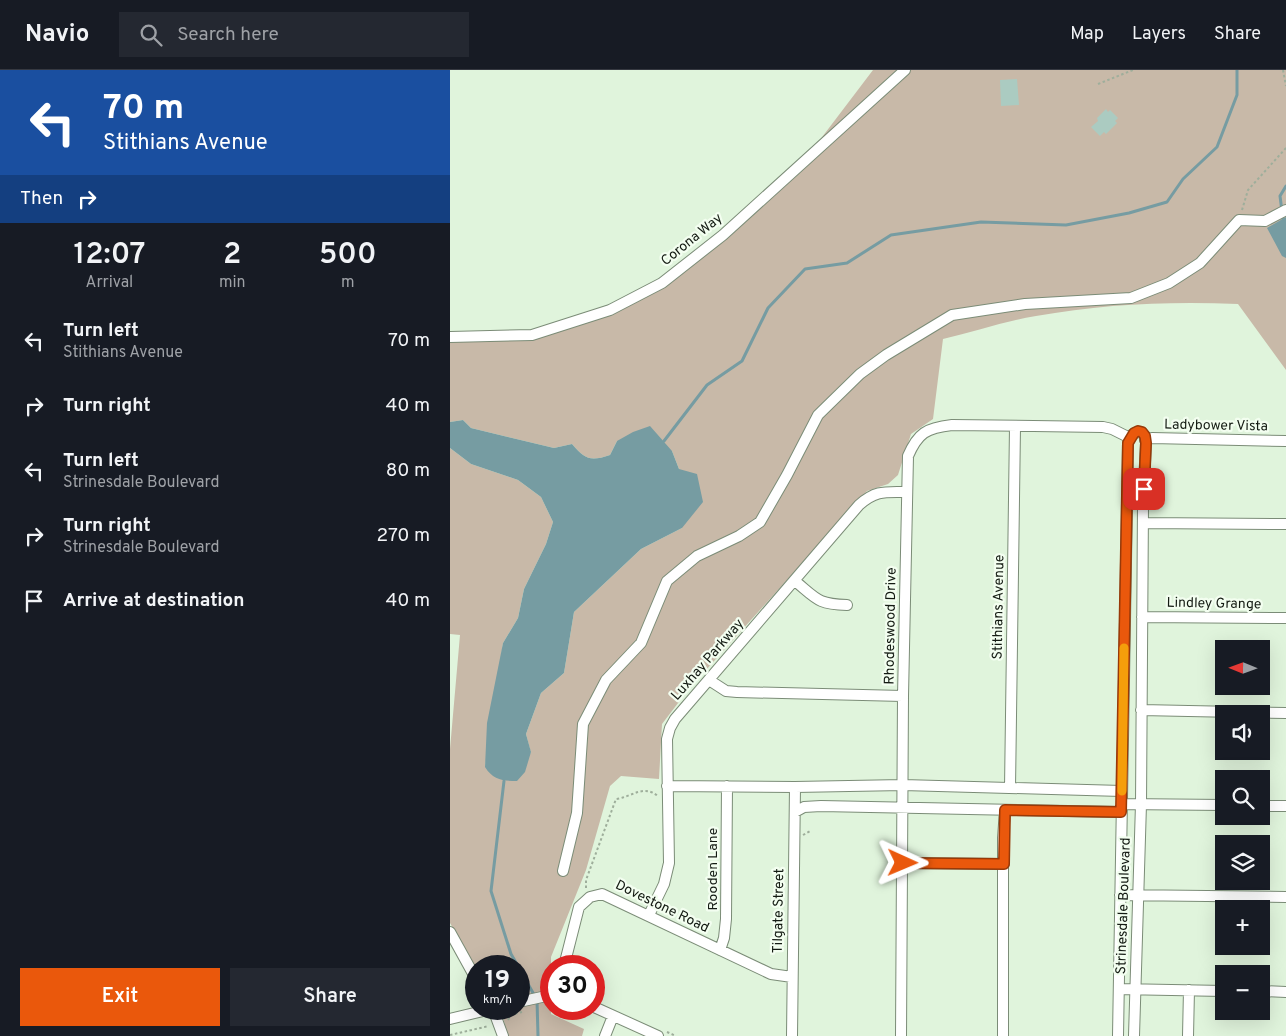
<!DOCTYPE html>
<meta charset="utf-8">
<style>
:root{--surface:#171b24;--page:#242831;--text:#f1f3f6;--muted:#9ea1a6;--line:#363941;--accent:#ea580c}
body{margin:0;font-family:Overpass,sans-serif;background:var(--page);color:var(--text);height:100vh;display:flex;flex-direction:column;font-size:19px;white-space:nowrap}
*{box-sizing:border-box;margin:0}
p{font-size:16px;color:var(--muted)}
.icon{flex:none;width:28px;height:28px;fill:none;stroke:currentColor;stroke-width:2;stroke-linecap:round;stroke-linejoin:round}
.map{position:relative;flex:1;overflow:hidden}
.details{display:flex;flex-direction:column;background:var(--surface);width:450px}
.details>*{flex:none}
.hud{background:#1a4fa0;color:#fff;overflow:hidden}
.needle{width:32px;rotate:271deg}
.fabs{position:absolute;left:765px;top:570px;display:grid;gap:10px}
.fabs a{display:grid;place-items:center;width:55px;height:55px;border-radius:0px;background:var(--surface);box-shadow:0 5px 20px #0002;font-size:25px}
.speed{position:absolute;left:15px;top:885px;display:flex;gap:10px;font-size:25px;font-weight:700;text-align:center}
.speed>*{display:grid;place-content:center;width:65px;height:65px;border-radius:50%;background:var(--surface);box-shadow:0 5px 20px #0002;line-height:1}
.speed small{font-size:12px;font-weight:400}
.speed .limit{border:8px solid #d22;background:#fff;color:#111}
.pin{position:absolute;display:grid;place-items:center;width:42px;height:42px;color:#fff;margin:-21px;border-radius:10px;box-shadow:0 2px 8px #0006}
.me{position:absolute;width:55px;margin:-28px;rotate:91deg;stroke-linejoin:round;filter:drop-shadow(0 0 4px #0008)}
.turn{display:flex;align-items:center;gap:18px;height:105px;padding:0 20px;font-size:22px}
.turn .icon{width:65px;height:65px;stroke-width:2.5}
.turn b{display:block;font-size:35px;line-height:42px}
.then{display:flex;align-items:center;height:48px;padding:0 20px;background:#0003;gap:10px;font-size:19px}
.eta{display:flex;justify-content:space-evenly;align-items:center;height:85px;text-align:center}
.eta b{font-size:30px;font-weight:600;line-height:35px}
.action{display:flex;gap:10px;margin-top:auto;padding:10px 20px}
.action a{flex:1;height:58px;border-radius:0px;background:var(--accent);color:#fff;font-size:20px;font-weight:600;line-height:58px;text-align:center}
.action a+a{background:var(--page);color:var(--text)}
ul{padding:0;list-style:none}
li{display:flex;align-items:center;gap:15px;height:65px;padding:0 20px}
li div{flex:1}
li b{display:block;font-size:19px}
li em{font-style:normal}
header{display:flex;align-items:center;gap:30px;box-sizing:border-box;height:70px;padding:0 25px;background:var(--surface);border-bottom:1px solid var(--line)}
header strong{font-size:24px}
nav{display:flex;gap:28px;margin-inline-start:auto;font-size:18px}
.search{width:350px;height:45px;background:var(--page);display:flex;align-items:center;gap:12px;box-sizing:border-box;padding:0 18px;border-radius:0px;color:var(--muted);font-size:19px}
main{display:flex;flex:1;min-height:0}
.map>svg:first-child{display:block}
</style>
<header>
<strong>Navio</strong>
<div class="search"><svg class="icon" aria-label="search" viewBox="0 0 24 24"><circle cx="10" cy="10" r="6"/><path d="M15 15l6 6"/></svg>Search here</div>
<nav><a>Map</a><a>Layers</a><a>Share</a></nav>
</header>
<main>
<section class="details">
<div class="hud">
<div class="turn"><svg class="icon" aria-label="left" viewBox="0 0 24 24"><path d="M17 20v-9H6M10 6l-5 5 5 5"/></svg><div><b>70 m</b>Stithians Avenue</div></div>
<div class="then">Then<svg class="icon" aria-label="right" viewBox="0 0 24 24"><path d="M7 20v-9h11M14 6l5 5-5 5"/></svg></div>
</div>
<div class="eta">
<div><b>12:07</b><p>Arrival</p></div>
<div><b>2</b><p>min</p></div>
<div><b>500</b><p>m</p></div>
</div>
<ul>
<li><svg class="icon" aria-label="left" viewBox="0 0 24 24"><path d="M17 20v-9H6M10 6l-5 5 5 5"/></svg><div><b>Turn left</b><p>Stithians Avenue</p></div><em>70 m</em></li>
<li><svg class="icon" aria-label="right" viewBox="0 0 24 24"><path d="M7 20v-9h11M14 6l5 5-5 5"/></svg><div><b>Turn right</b></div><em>40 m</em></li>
<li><svg class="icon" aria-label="left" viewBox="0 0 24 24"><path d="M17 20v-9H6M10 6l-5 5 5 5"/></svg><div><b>Turn left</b><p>Strinesdale Boulevard</p></div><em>80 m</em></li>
<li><svg class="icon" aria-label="right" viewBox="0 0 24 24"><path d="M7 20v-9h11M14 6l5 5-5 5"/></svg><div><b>Turn right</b><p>Strinesdale Boulevard</p></div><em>270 m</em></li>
<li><svg class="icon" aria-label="arrive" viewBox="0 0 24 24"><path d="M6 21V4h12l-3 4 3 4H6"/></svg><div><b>Arrive at destination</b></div><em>40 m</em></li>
</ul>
<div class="action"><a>Exit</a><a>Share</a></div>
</section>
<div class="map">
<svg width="836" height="966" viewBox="0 0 836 966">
<rect width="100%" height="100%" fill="#e0f4dc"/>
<path fill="#c8b9a8" d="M423,0H836V300L788,234C721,231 652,234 586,246C555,251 524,262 493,269L483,349L461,364L448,405L438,414L417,421L238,620L212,654L209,709L171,706L160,716L136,800L101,887V944L134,959L132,966H57L53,946L49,939H69V896H26V899L0,853V679L10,565L0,564V378L21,394L68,410L91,427L103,452L96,474L74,519L68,548L53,573L35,697L81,683L76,664L91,623L114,603L124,542L191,479L232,458L229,399L222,381L167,371L160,385C140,392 135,389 122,374L104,378L21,358L13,350L0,352V272L82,270L166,243L220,212L363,79Z"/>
<path fill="#769ca2" d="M836,147V188L832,186L817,158Z
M13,350L21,358L104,378L122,374C135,389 140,392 160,385L167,371L183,362L200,356L222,381L229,399L247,404L253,432L232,458L191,479L124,542L114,603L91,623L76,664L81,682L75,702L67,711C53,711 43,710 35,697L37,653L53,573L68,548L74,519L96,474L103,452L91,427L68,410L21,394L0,378V352Z"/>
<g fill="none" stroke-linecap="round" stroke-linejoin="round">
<path stroke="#769ca2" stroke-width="3" d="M833,149L830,126L836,116
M214,371L257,315L292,291L318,238L355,199L397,193L441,165L531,152L616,155L679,143L717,132L733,109L767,77L787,25V0
M54,711L41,821L61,884L68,896
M69,898L87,930L88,966"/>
</g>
<path fill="#abcbc1" d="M567,9L569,35L551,36L550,10Z
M656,39L658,42L660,40L668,48L665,51L667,53L656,64L654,62L650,66L641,57L648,51L647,48Z"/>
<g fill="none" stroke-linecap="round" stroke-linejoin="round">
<g stroke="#7b8c77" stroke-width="12">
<path id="minor" d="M0,267L82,265L160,240L212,213L273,165L455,0
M695,370L702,368L836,371
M694,453L836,454
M345,511C367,529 367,534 397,535
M692,547L836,548
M259,610L276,621L287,622L453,626
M691,640L836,643
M217,716L345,717L453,715L672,721
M560,718L565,357
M672,734L774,735
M811,736H836
M345,742L354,737L371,736L671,742
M453,793L554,794
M113,801L127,743L133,654L156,610L191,573L217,511L247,486L289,466L310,452L337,405L368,345L410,304L436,285L502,245L575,234L681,228L719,213L750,193L789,150L815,151L836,140
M670,825L836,827
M199,845L214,814L219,793L217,669L220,658L225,649L409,435C426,420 435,422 456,422
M0,862L26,909
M270,880L274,868L276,849L277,716
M114,896L129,837L140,827L152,824L321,904L342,907
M669,919L774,921
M811,921L836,922
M69,932L101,925
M144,937L208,966
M43,939L53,966
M0,949L41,939
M155,966L163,946
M342,966L345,717
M451,966L453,626L458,386C468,363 476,358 502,355L653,357L662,359L680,368
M553,966V768L555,740
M668,966L678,373C680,366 684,360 692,363L695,366L696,373L693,434L691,734L684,966
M738,966L739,920"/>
</g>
<path stroke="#9eae9b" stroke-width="2" stroke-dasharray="2.5 2.5" stroke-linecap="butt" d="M833,0L836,16
M648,14L683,0
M792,140L798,120L836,78
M353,765L360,761
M136,818V810L166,729C182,727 193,714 208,726
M60,939L61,945
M126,939L135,943
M58,950L61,945L72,942
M217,962L226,966
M0,965L39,956"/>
<use href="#minor" stroke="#fff" stroke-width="10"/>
</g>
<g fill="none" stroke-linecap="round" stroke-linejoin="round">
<g stroke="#983908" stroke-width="12">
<path id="route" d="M453,793L554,794L555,740L671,742L678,373L684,363L688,361L692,362L695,366L696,373L694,419"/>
</g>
<use href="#route" stroke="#ea580c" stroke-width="9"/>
<path stroke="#f59e0b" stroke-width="9" d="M672,721L674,578"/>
</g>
<g text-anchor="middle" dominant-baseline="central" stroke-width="4.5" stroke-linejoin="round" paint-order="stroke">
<g font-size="14" fill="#131a12" stroke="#f3fef0">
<text transform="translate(242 170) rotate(-39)">Corona Way</text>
<text transform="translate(766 356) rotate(1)">Ladybower Vista</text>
<text transform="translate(764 534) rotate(1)">Lindley Grange</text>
<text transform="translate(549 537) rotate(-89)">Stithians Avenue</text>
<text transform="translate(441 556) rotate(-89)">Rhodeswood Drive</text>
<text transform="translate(258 590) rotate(-49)">Luxhay Parkway</text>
<text transform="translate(263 799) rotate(-90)">Rooden Lane</text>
<text transform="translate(674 836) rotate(-88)">Strinesdale Boulevard</text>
<text transform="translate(212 837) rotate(26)">Dovestone Road</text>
<text transform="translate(329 841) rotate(-89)">Tilgate Street</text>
</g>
</g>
</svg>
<div class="fabs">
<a><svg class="needle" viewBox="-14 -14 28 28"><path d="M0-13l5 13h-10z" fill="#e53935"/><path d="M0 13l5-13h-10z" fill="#9ea1a6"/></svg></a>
<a><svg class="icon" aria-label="sound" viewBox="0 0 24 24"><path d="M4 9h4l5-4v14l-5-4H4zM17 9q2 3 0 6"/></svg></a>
<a><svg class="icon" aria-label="search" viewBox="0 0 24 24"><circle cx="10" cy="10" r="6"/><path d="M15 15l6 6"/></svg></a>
<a><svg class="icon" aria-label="layers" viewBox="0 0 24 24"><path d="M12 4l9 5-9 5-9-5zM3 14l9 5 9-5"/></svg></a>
<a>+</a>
<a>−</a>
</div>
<div class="speed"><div>19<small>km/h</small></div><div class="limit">30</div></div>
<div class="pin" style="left:694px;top:419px;background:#d93025"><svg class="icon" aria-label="arrive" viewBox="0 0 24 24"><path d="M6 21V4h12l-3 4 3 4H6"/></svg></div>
<svg class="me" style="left:453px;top:793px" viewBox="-20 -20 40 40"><path d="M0-17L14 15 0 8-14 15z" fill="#ea580c" stroke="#fff" stroke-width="4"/></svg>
</div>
</main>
